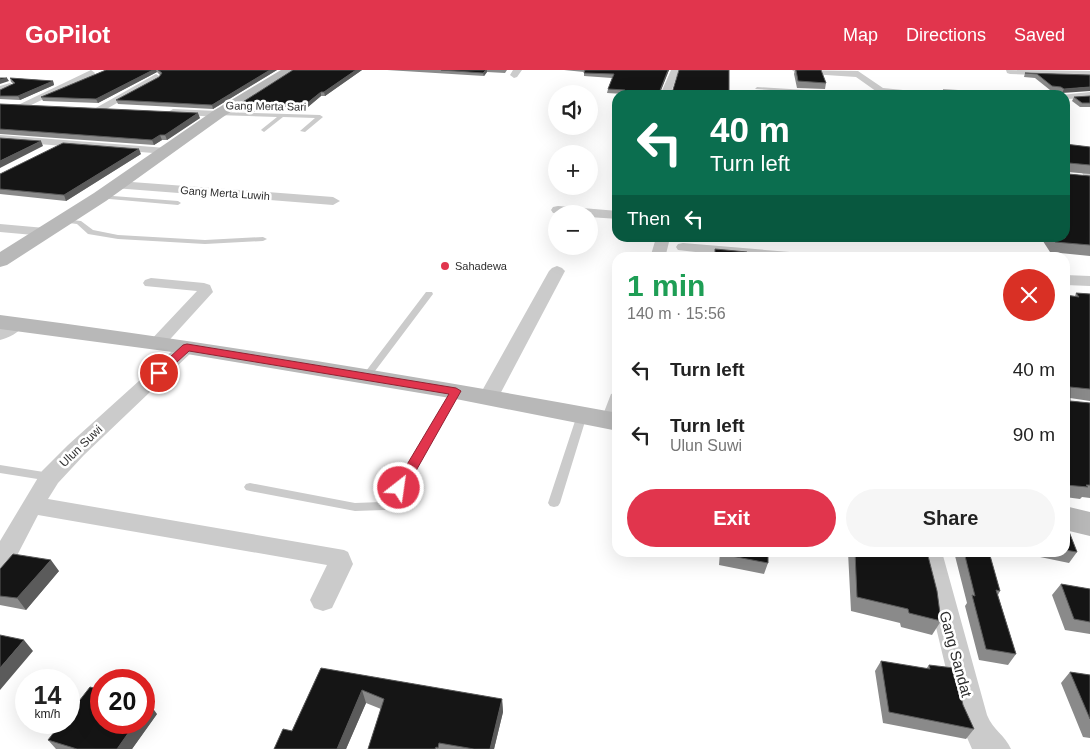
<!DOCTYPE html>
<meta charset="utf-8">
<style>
:root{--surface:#fff;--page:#f6f6f6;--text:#222;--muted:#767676;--accent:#e1354d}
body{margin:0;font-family:Helvetica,sans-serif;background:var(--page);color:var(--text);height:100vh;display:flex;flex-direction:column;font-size:19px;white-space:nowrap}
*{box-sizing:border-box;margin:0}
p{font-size:16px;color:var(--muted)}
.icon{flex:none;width:28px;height:28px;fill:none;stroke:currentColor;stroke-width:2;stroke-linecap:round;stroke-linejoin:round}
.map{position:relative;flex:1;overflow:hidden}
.panel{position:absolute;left:612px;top:182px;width:458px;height:305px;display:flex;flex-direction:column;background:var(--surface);border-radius:15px;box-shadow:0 5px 20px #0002}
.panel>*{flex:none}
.banner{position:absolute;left:612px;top:20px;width:458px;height:152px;border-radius:15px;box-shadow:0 5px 20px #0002;background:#0b6e4f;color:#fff;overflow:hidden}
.buttons{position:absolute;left:548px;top:15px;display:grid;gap:10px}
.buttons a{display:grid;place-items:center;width:50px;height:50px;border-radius:50%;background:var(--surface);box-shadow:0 5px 20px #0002;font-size:25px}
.speed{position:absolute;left:15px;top:599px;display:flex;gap:10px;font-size:25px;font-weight:700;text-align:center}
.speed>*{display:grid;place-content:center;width:65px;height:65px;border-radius:50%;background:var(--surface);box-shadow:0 5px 20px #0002;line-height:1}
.speed small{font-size:12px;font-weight:400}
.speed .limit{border:8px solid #d22;background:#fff;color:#111}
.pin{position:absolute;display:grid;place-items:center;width:42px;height:42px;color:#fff;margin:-21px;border:2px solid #fff;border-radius:50%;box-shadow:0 1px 5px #0007}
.me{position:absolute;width:55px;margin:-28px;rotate:30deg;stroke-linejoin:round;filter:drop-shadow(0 0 4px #0008)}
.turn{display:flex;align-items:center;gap:18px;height:105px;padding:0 15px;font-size:22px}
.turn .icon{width:65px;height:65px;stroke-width:2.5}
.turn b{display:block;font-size:35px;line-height:42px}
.then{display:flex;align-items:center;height:48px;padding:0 15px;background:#0003;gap:10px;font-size:19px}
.round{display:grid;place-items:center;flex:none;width:52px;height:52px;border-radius:26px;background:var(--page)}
.headline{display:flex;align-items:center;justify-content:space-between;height:85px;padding:0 15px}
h1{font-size:30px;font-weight:600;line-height:38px;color:#1e9e55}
.cta{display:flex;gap:10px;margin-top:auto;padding:10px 15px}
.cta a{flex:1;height:58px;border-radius:30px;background:var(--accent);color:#fff;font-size:20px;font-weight:600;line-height:58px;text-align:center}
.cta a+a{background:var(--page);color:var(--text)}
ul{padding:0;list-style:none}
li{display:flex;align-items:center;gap:15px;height:65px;padding:0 15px}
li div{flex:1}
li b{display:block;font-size:19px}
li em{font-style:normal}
header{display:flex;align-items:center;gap:30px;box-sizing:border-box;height:70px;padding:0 25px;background:var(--accent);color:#fff}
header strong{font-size:24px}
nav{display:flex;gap:28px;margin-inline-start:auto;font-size:18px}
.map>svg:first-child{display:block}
</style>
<header>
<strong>GoPilot</strong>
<nav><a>Map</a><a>Directions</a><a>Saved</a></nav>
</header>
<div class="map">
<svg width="1090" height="679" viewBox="0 0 1090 679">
<rect width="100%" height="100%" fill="#fff"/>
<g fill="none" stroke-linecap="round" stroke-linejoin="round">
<path fill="#cbcbcb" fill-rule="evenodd" d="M757,17L838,22L880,20L882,21L838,24L755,19Z
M218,42L320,45L323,47L305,62L300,61L315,48L283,47L264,62L261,60L262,59L277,47L216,45Z
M100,125L178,131L181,133L178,135L98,128V126Z
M63,149L81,151L93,160L118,165L205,170L263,167L267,169L263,171L205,174L118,169L88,164L77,154L61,152L60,151Z
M426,222H432L433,224L369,309H363L361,307L363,305Z
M456,318L461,321L399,429L388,439L384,440L355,441L250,421L246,420L244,417L246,414L250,413L355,433L381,432L391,423L451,321Z
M582,342L587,345L560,433L558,436L554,437L550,436L548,433L577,345Z
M0,395L50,403L54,404L56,407L54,410L50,411L0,403Z"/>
<path fill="#cbcbcb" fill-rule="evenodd" d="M91,0L95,3L94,5L27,37H19L18,35Z
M513,0H522L517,7L514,8L510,5Z
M671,0H679L670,25H660Z
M792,0L858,1L883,18L923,22L928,25L880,24L856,7L796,3Z
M1006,0L1090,1V7L1010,4L1007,3Z
M156,4L161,7L159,9L103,41H95L94,39Z
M10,13L15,16L0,22V16Z
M1090,22V28L1065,29V25H1061Z
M173,39L218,41L223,44L218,47L169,44L168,42Z
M0,65L166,78L172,81L166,84L0,71Z
M1090,94V111L1086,110L1080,99L1082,96Z
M118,111L333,127L340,131L333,135L114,118L112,115Z
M558,136L618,141V149L589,147V144L553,143L551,140L553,137Z
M0,154L45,158L50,159L52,162L50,165L45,166L0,162Z
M656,168H670L665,188H650Z
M683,173L802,183L809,188H748L678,180L676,177L678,174Z
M557,196L562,198L565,201L498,328L495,332L488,334L481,332L478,328L549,201L552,198Z
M1065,205L1090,206V216L1065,215Z
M151,208L204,213L210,215L213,222L163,277L157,278L151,277L148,273L197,221L145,216L143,213L145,210Z
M16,250L22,251L25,255C19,262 9,268 0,270V257Z
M187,272L193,273L196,277L193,281L84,385L58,413L48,429L344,480L348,482L353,494L332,538L323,541L314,538L310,530L327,495L38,445L9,501L0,504V471L42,401L68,375L181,273Z
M618,322V355L611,357L604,355L601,350L611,324Z
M918,482H942L987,645C993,660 1005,665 1011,679H972L957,645Z"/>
<path fill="#b8b8b8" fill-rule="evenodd" d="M281,0H296L223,47L106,131L7,195L0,197V182L94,123L213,41Z
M0,245C207,272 412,305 618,343V361L456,329L187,284L0,259Z
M1065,436L1090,442V466L1065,460Z"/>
</g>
<path fill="#8a8a8a" d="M106,0H277L213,39L118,34L116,30L159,7L160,5L157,2L98,33L43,31L41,27Z
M293,0H362L325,26H321L302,42L271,40L268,42L236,41L235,37Z
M387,0H507L505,3L487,2L484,6Z
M564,0H669L660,23L729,25H624V24L607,23L608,19L612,8L584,6V2Z
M795,0H816L826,13L825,19L797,18L794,4Z
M1025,3L1090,5L1062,23L1059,21L1050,20L1035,8L1024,7Z
M10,8L53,11L54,15L20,30L0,29V20L14,14L11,12Z
M943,20L977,25H941Z
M1090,26V37H1080L1072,31L1074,27Z
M0,34L200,48L167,70H162L154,75L0,64Z
M1065,74L1090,77V104L1068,102V104L1090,106V186L1050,182L1041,168H1065Z
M141,84L66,131L0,124V104Z
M1076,223L1090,224V331L1070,328V331L1090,333V428L1082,427L1080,429L1065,427V225L1075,226Z
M1065,458L1077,482L1069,493L1016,482H1065Z
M720,482H768V493L764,504L719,495Z
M848,482H927L941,551L932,565L901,557L900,553L851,541Z
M954,482H989L1000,521L998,525L1016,584L1008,595L979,590L965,536L967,533Z
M0,499L59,501L26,540L0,535Z
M1061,514L1090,519V564L1065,560L1052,525Z
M881,591L926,599L929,595L974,659L966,669L883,653L875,601Z
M321,598L502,629L503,642L494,679H368L381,639L366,633L346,679H274L292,661Z
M1070,602L1090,605V668L1083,667L1061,613Z
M157,644L132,679H56L48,670Z"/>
<path fill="#5b5b5b" d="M153,0H156L157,2L98,33L96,29Z
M270,0H277L213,39L212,35Z
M356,0H362L325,26L324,22Z
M486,0H487V2L484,6L483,3Z
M668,0H669L659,25V23Z
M7,8L9,11L0,14V10Z
M53,11L54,15L20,30L18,26Z
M1090,17V21L1062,23L1064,19Z
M321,22V26L302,42L301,38Z
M270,36L271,40L268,42L267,38Z
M198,43L200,48L167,70L165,65Z
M160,65L162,70L154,75L152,70Z
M41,71L43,76L0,98V91Z
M139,79L141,84L66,131L64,125Z
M51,490L59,501L26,540L17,528Z
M24,570L33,581L0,620V598Z
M362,620L366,633L346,679H337Z
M502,629L503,642L494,679H490Z
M149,633L157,644L132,679H117L136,652H144V641Z"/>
<path fill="#151515" stroke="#5b5b5b" d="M106,0H153L96,29L41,27Z
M158,0H270L212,35L116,30L159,7L162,3Z
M293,0H356L324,22H321L301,38L270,36L267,38L235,37Z
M441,0H486L483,3Z
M585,0H668L659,23H672L679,0H729V25H648L624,23L625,20L608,19L614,4L584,3Z
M796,0H821L826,13L798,11Z
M1025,3L1090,5V17L1064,19L1061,17L1052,16L1037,4Z
M0,8H7L0,10Z
M10,8L53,11L18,26H0V20L15,13Z
M943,20L973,21L977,25H948Z
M895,24L927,25H896Z
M1090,26V33H1082L1074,27Z
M0,34L198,43L165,65H160L152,70L0,59Z
M0,68L41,71L0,91Z
M63,73L139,79L64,125L0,119V104Z
M1065,74L1090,77V95L1069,93L1067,95L1068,104L1090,106V175L1055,172L1052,168H1065Z
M715,179L747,182V188H715Z
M1076,223L1090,224V319L1070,317V331L1090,333V415H1086L1088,417L1065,415V374H1067L1065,371V225L1079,227Z
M1065,458L1068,459L1077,482L1065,480Z
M722,482H768V493L721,484Z
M855,482H927L937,521L941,551L909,543L908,539L857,527Z
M964,482H989L1000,521L996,520L1016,584L986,579L972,525L975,526Z
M13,484L51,490L17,528L0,526V499Z
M1061,514L1090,519V552L1074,549Z
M0,565L24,570L0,598Z
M881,591L930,599L929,595L954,598L963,635L974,659L889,642Z
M321,598L502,629L490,679H474L439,673L438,678L436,677L435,679H368L384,629L362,620L337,679H274L283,659L292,661Z
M1070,602L1090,605V649Z
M90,617L101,620V652H136L117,679H77L48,670L62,652H69V644Z
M144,632L149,633L144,641Z"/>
<path fill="#e1354d" stroke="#922232" d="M187,274L456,318L461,321L404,422H394L393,418L449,324L189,281L163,305H155L154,303L155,301L183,275Z"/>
<circle fill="#e1354d" stroke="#fff" stroke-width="2" cx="445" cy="196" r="5"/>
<g text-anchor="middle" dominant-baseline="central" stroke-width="5" stroke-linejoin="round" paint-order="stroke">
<g font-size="11" fill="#2e2e2e" stroke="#fff">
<text transform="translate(266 36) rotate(1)">Gang Merta Sari</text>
<text transform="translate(225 123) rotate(4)">Gang Merta Luwih</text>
</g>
<g font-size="11" fill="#2e2e2e" stroke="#fff" text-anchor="start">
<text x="455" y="196">Sahadewa</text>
</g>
<g font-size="12" fill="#2e2e2e" stroke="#fff">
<text transform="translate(81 376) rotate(-44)">Ulun Suwi</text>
</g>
<g font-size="15" fill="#2e2e2e" stroke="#fff">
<text transform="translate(956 584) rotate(75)">Gang Sandat</text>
</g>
</g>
</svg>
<div class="buttons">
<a><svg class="icon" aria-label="sound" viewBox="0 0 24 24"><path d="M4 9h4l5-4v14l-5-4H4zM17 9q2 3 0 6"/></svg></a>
<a>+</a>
<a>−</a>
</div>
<div class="speed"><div>14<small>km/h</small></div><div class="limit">20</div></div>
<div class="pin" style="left:159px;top:303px;background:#d93025"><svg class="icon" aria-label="arrive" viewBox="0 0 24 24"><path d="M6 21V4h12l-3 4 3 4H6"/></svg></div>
<svg class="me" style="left:399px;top:418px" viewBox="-20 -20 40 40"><circle r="17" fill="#e1354d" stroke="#fff" stroke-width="3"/><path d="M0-11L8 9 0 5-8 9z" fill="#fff"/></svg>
<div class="banner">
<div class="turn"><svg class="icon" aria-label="left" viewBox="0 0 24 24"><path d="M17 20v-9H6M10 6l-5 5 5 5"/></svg><div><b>40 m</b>Turn left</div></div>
<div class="then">Then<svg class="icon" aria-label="left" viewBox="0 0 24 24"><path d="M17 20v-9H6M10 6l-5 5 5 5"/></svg></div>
</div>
<section class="panel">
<div class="headline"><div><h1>1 min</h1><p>140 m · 15:56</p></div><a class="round" style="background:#d93025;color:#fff"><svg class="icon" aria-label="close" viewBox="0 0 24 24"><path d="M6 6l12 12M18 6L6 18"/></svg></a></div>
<ul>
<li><svg class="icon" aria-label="left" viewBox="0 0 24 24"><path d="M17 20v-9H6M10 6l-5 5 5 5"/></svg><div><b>Turn left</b></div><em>40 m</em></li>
<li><svg class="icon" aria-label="left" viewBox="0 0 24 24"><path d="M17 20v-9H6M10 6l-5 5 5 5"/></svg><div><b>Turn left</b><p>Ulun Suwi</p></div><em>90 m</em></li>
</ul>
<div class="cta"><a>Exit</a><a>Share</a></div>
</section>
</div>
